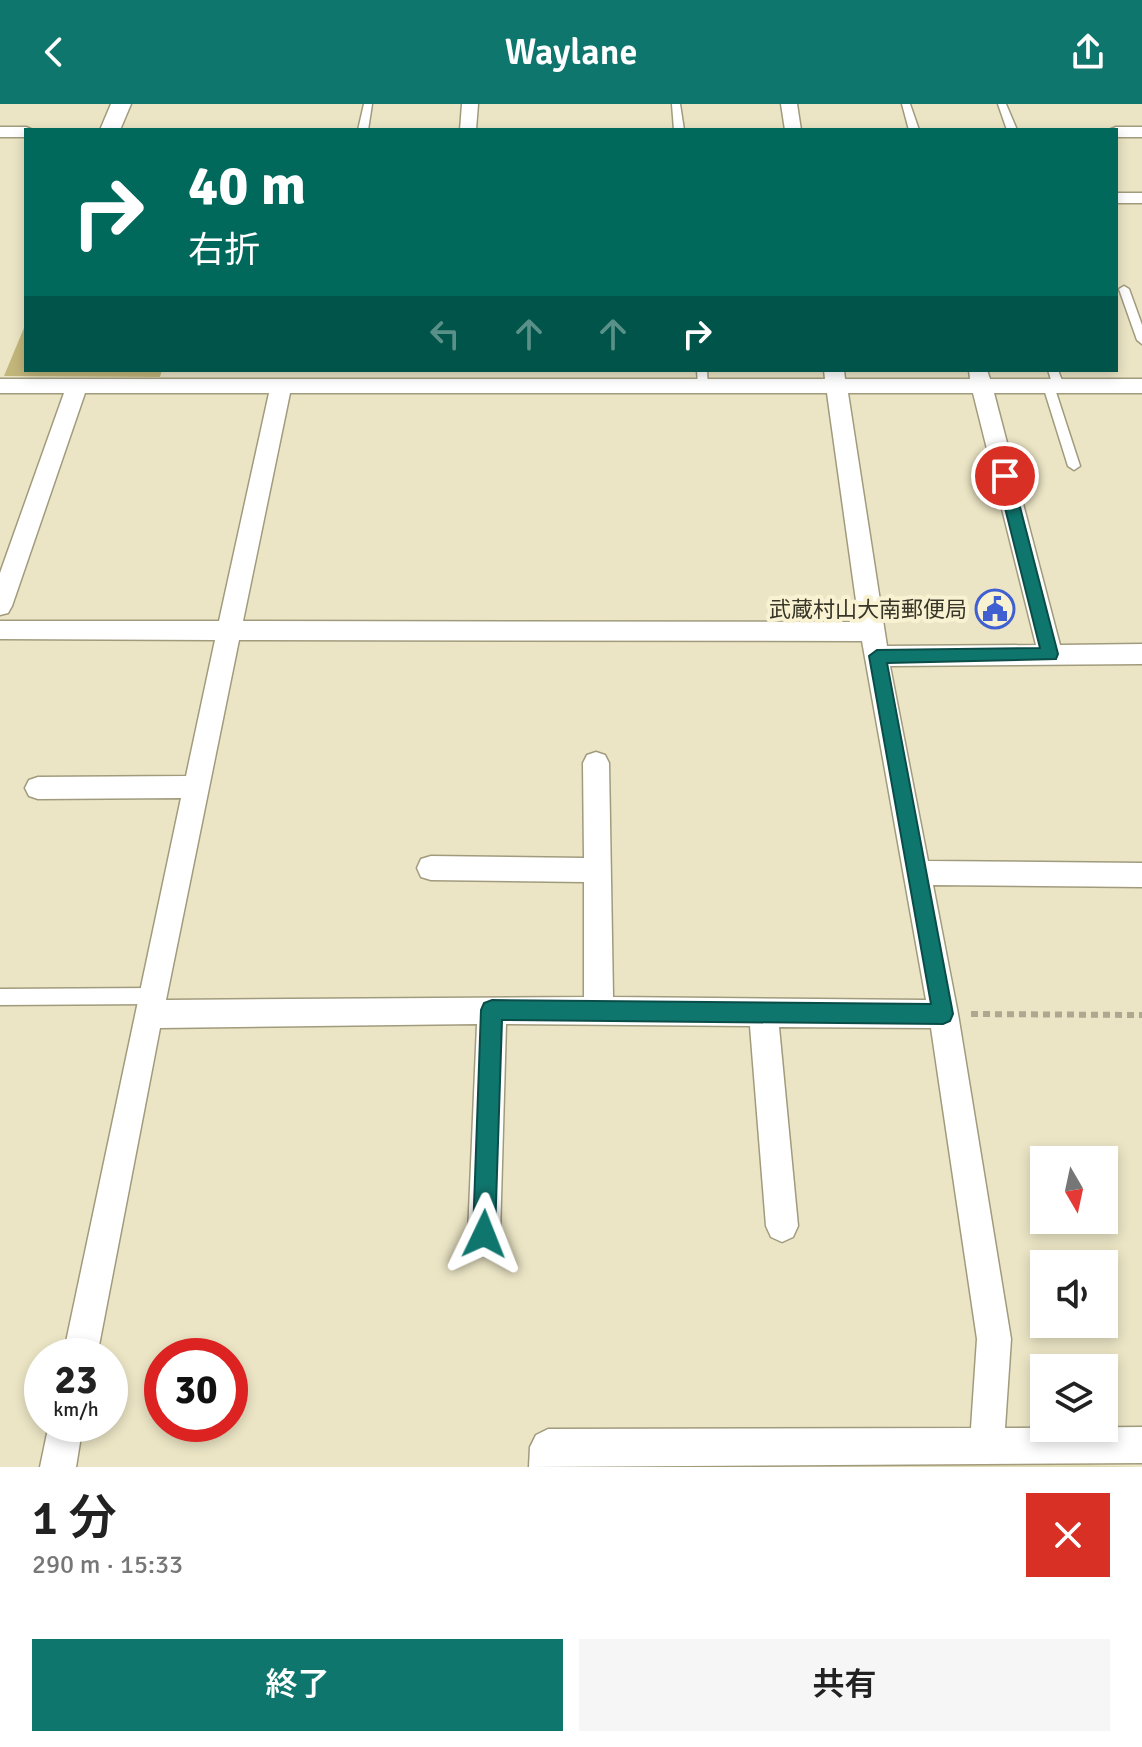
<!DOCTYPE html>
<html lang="ja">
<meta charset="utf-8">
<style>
:root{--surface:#fff;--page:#f6f6f6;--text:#222;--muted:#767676;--accent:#0f766e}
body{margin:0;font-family:Signika,"Noto Sans JP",sans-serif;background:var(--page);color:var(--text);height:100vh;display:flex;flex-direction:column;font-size:30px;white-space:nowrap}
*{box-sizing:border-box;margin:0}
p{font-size:26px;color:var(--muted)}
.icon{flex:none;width:44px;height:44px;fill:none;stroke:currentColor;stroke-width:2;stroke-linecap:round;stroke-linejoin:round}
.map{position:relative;height:1363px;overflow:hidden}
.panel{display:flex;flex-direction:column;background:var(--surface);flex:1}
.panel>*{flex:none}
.hud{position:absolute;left:24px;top:24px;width:1094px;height:244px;border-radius:0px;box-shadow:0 4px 12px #0003;background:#00695c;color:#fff;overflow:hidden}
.needle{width:52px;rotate:171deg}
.tools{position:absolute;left:1030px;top:1042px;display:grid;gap:16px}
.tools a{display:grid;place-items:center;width:88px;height:88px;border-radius:0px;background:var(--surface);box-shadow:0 4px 12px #0003;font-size:40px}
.speed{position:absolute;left:24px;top:1234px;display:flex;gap:16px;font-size:40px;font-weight:700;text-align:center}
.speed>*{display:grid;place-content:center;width:104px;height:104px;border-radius:50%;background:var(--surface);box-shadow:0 4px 12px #0003;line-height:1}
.speed small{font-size:20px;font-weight:400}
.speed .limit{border:12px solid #d22;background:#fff;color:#111}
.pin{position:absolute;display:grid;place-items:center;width:68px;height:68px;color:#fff;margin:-34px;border:4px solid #fff;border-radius:50%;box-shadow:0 2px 8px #0007}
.me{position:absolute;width:88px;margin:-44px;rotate:2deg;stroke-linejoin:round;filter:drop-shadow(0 0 6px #0008)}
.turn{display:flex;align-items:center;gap:28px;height:168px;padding:0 32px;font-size:36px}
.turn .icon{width:104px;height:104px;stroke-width:2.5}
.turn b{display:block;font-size:56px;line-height:68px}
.lanes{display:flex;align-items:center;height:76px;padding:0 32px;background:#0003;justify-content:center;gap:40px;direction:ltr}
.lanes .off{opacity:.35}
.round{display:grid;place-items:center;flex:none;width:84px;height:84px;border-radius:0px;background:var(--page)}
.overview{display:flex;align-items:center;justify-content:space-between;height:136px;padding:0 32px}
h1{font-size:48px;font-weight:600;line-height:60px}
.primary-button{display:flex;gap:16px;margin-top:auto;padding:16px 32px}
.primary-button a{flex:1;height:92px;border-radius:0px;background:var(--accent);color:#fff;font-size:32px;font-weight:600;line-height:92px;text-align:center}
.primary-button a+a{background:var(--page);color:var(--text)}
header{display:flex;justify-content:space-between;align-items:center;height:104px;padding:0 32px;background:var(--accent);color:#fff;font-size:36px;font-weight:600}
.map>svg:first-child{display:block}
</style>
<header><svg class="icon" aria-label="back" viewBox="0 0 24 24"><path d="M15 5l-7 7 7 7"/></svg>Waylane<svg class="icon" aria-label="share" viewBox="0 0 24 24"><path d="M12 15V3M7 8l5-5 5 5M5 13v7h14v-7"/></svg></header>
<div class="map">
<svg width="1142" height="1363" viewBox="0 0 1142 1363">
<rect width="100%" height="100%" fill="#ebe5c5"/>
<path fill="#e1d9b2" d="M1013,1358L1137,1363H801Z"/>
<path fill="#c2b67b" d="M26,219V266H162L160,273L4,272Z"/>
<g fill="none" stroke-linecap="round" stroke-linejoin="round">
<g stroke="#a19b7d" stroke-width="3">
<path id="service" d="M364,0H372L368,26H358Z
M672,0H680L684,26H674Z
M902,0H910L919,26H909Z
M998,0H1006L1017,26H1007Z
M1124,182L1129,185L1142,221V240L1137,236L1119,185Z
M697,266H707L708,285L704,286L698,282Z
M1048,266H1058L1064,282L1062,285H1055L1080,362L1074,366L1068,362L1043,282L1045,279H1052Z
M152,884L158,887L160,892L158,897L152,900L0,901V885Z"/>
</g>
<g stroke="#a19b7d" stroke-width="3">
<path id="minor" d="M462,0H478L476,26H460Z
M781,0H797L801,26H785Z
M0,23H26L33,26H26V33H0Z
M1116,23H1142V33H1116V26H1109Z
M1116,89H1142V99H1116Z
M824,266H844L845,275H970L969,266H987L990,275H1142V289H994L1060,541L1142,540V560L890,562L928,757L1142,759V783L933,781L958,910L1011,1235L1005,1324L1142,1323V1359L529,1363L530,1343L536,1331L548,1325L971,1324L977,1235L931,924L779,923L798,1122L793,1133L782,1138L771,1133L766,1122L750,922L506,920L500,1130L495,1141L484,1146L473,1141L468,1130L477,920L160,924L97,1252H63L181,694L38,695L29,692L25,684L29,676L38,673L186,672L215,536L0,535V517H219L269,289H85L12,502L8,509L0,511V469L64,289H0V275H825ZM290,289H827L859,518L243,517ZM848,289H973L1036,541L887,542ZM239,536L862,537L926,896L613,893L609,659L605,651L596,648L587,651L583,659L584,754L431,752L421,755L417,764L421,773L431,776L584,778V893L166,896Z
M49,1320H83L76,1363H40Z"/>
</g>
<g stroke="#a19b7d" stroke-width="3">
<path id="tertiary" d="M111,0H131L120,26H100Z"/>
</g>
<path stroke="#ada88f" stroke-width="6" stroke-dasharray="7 5" stroke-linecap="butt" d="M971,910L1142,911"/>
<use href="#service" fill="#fff" fill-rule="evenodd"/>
<use href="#minor" fill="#fff" fill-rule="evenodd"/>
<use href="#tertiary" fill="#fff" fill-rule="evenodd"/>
</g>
<path fill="#0f766e" stroke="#0a4d48" stroke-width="2" d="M1005,366L1012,372L1058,550L1056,555L887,559L953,910L950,917L943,920L502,916L495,1130L492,1138L484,1142L476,1138L473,1130L481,906L484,899L492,896L931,900L869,552L877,546L1040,544L997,372Z"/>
<defs>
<g id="civic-ring" transform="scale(2)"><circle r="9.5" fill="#f8f2d2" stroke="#4060d2" stroke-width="1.5"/><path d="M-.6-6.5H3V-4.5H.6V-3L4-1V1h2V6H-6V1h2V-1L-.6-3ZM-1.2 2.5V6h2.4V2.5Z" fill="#4060d2"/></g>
</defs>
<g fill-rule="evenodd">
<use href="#civic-ring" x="995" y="505"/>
</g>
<g text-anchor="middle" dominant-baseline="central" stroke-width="8" stroke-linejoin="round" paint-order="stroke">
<g font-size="22" fill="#383529" stroke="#f8f2d2" text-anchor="end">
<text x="967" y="505">武蔵村山大南郵便局</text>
</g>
</g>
</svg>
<div class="tools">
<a><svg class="needle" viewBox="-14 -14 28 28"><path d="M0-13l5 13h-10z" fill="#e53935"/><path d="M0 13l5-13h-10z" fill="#767676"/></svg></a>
<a><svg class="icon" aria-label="sound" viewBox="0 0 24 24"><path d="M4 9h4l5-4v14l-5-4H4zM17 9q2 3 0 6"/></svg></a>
<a><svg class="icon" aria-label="layers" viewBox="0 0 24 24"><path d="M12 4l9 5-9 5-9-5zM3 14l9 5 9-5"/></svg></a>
</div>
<div class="speed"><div>23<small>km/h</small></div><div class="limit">30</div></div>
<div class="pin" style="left:1005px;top:372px;background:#d93025"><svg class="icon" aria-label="arrive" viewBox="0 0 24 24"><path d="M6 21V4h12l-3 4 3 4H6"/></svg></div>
<svg class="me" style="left:484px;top:1130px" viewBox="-20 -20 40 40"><path d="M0-17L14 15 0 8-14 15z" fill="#0f766e" stroke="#fff" stroke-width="4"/></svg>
<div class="hud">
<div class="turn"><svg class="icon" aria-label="right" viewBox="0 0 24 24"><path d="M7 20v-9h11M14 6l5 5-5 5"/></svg><div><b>40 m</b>右折</div></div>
<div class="lanes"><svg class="icon off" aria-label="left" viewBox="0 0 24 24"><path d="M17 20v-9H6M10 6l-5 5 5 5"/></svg><svg class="icon off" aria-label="ahead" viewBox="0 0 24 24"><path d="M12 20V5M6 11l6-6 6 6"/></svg><svg class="icon off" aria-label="ahead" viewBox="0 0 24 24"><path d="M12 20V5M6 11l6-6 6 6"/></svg><svg class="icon" aria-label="right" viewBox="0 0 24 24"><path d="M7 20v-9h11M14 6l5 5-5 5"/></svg></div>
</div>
</div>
<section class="panel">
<div class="overview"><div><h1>1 分</h1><p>290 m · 15:33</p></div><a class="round" style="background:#d93025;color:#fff"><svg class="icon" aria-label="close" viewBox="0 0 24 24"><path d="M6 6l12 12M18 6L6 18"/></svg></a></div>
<div class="primary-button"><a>終了</a><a>共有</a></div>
</section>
